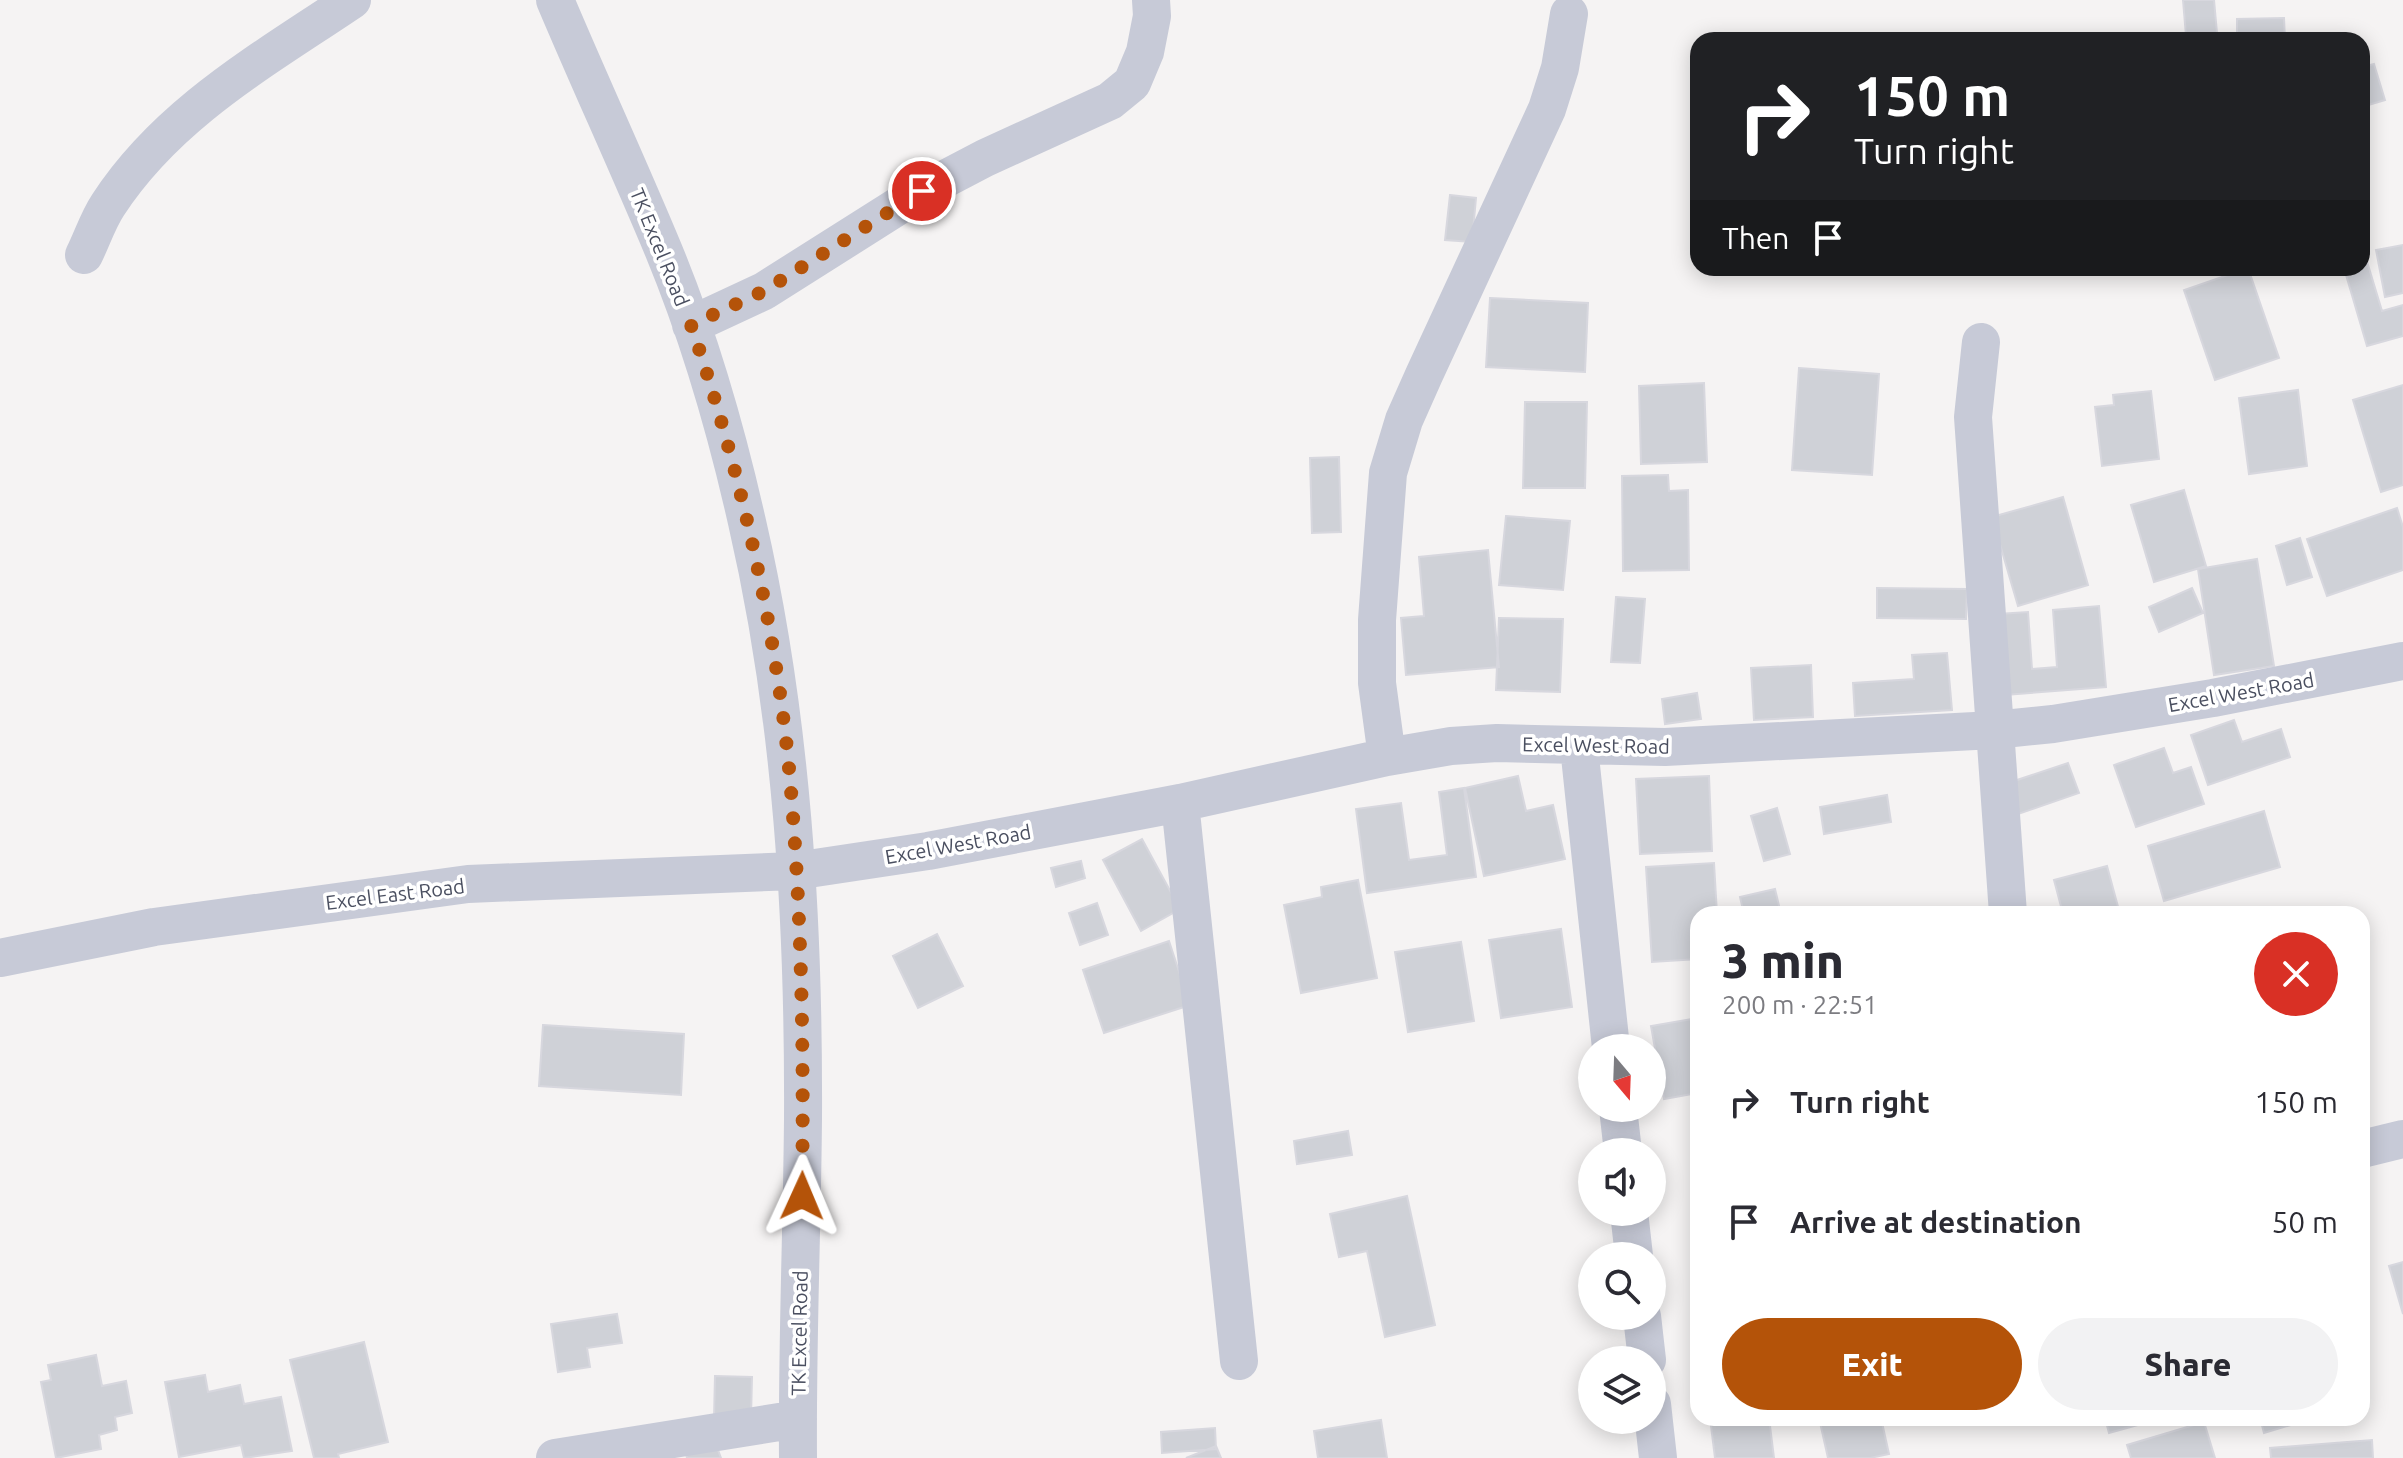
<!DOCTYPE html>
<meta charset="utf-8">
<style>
:root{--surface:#fff;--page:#f2f2f3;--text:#2b2b33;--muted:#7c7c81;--accent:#b45309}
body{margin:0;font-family:Ubuntu,sans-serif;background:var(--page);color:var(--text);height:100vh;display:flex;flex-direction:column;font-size:30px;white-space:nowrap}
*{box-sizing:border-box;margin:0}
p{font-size:26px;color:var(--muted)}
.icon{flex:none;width:44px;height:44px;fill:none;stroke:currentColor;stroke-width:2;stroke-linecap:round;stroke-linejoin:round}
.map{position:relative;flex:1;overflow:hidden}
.panel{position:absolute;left:1690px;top:906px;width:680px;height:520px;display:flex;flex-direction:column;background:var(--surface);border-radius:24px;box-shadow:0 4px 20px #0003}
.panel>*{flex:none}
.top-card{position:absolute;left:1690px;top:32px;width:680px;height:244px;border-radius:24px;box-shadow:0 4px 20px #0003;background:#202124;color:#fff;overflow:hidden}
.needle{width:52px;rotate:161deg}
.fabs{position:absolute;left:1578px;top:1034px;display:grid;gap:16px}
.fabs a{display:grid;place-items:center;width:88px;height:88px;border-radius:50%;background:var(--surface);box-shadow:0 4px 20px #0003;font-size:40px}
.pin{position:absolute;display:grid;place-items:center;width:68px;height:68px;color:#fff;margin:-34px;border:4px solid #fff;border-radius:50%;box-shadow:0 2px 8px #0007}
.me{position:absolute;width:88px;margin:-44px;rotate:1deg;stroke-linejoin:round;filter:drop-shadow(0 0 6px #0008)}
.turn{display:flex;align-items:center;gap:28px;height:168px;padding:0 32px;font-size:36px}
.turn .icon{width:104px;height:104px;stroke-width:2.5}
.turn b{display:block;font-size:56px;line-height:68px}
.then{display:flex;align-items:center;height:76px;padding:0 32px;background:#0003;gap:16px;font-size:30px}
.round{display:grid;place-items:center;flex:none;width:84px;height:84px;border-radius:42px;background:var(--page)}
.headline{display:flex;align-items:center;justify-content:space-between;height:136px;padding:0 32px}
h1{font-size:48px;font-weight:800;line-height:60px}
.action{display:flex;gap:16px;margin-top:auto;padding:16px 32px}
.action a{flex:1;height:92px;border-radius:48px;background:var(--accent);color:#fff;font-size:32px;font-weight:800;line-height:92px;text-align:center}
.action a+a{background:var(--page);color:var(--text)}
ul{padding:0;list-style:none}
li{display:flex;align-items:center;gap:24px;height:120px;padding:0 32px}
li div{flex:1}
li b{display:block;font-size:30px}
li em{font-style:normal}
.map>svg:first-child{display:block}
</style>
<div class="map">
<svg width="2403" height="1458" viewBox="0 0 2403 1458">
<rect width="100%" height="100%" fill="#f5f3f3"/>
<path fill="#cfd1d7" stroke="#d7d7de" stroke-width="2" d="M2183,0H2214L2217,33L2186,36Z
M2284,18L2285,40H2237V19Z
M2374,64L2385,100L2362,107V67Z
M1450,195L1476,198L1472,242L1445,240Z
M2362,245L2382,311L2403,305V336L2367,346L2344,268H2362Z
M2403,245V293L2385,297L2376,250Z
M2248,268L2279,358L2215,380L2184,290Z
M1490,298L1588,303L1585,372L1486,367Z
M1799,368L1879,374L1872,475L1792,470Z
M1704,383L1707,462L1641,464L1639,386Z
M2403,385V485L2381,492L2353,400Z
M2298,390L2307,466L2249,474L2239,398Z
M2151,391L2159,459L2102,466L2095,407L2114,405L2113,395Z
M1525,402H1587L1585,488H1523Z
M1339,457L1341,532L1312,533L1310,458Z
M1668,475L1669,491L1688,490L1689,570L1623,571L1622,476Z
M2184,490L2206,566L2154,582L2131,505Z
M2063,497L2088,585L2018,606L1992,517Z
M2397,508L2403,527V570L2327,596L2307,539Z
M1506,516L1570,521L1563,590L1499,585Z
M2300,538L2312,577L2287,585L2276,546Z
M1488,550L1499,667L1406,675L1401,618L1424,616L1419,557Z
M2257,559L2274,666L2214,675L2198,569Z
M1877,588L1967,589L1966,619L1877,618Z
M2192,588L2203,613L2159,632L2149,607Z
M1616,597L1645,599L1640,663L1611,662Z
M2099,606L2106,687L2005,695L1998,614L2028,612L2032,669L2057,667L2053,610Z
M1499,618L1563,619L1560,692L1496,690Z
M1947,653L1952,710L1855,716L1853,683L1914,679L1912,655Z
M1811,665L1813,717L1754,720L1751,668Z
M1697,693L1701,719L1665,724L1662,699Z
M2234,720L2242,742L2281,729L2290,757L2208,785L2191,735Z
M2164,748L2173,773L2191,767L2204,804L2136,827L2114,765Z
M2068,763L2079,793L1998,821L1987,790Z
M1518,776L1526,811L1553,805L1565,859L1484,876L1465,788Z
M1709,776L1712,851L1640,854L1636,779Z
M1464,788L1476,877L1367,893L1356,809L1401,803L1409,860L1447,855L1439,792Z
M1887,795L1891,822L1824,834L1820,807Z
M1777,808L1790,854L1764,861L1751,816Z
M2264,811L2280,867L2164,901L2148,846Z
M1142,839L1180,909L1141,931L1103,860Z
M1081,861L1085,878L1056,887L1051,868Z
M1714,863L1717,914H1698V959L1652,962L1646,867Z
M2107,866L2120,914H2063L2054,880Z
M1358,880L1377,978L1301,993L1284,905L1322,897L1321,887Z
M1775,889L1781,914H1744L1740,897Z
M1097,903L1108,935L1080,945L1069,913Z
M1561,929L1572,1007L1501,1018L1489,940Z
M937,934L963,986L918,1008L893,956Z
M1169,941L1190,1005L1104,1033L1083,970Z
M1461,942L1474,1021L1408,1032L1395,952Z
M1698,1018V1093L1664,1099L1651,1026Z
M543,1025L684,1034L681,1095L539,1086Z
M1348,1131L1352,1155L1297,1164L1294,1141Z
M1407,1196L1435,1325L1385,1337L1367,1251L1339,1257L1330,1214Z
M2403,1262V1314L2389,1266Z
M617,1314L622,1343L587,1348L590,1367L558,1372L551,1324Z
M364,1342L388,1442L338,1454L339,1458H314L290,1360Z
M96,1355L102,1386L126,1381L132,1413L115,1417L117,1430L99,1435L101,1449L56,1458L41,1382L51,1380L48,1365Z
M205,1375L208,1392L240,1385L244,1404L281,1397L292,1451L244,1458L241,1445L179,1457L165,1382Z
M715,1376L752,1377L751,1419L714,1418Z
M1710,1418H1769L1774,1458H1715Z
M1819,1418H1881L1889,1454L1870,1458H1828Z
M2105,1418H2163L2109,1433Z
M2260,1418H2314L2264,1433Z
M1381,1420L1387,1458H1318L1314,1431Z
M2204,1422L2215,1458H2131L2127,1445Z
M1215,1428L1216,1449L1162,1453L1161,1432Z
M2372,1440L2373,1458H2271L2270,1448Z
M715,1442L721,1458H687L686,1454Z
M1216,1446L1221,1458H1186Z"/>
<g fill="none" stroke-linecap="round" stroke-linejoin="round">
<path stroke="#c7cad7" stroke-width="38" d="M555,0C590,83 628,165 663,249C699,336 726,429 747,522C792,717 804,919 803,1119C802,1232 797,1345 798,1458
M84,255C92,239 98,220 108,205C168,113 263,60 352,0
M691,325L764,291L922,191L985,158L1110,101L1132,83L1145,52L1152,16L1151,0
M1981,342L1973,417L2008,914
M1579,747L1611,1048
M1387,757L1377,683V620L1388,473L1404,420L1424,375L1547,109L1560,68L1569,14
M1180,803L1239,1361
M0,958L154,927L468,884L795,871L928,851L1180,803L1387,757L1451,746L1497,743L1665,747L1994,730L2053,724L2213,698L2403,661
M1618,1108L1623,1152
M2362,1149L2403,1139
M1629,1212L1634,1256
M1642,1316L1647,1360
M1652,1404L1658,1458
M555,1458L798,1419"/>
</g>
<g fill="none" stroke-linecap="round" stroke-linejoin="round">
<path stroke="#b45309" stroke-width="14" stroke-dasharray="0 25.2" d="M802,1196C804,1058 802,917 790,779C777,632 739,465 691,325L764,291L922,191"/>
</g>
<g text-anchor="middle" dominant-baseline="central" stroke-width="7" stroke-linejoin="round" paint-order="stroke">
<g font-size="20" fill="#4a4f60" stroke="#fff">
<text transform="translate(660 247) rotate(68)">TK Excel Road</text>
<text transform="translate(2241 692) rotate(-10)">Excel West Road</text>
<text transform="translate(1596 745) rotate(1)">Excel West Road</text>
<text transform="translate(958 844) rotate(-10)">Excel West Road</text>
<text transform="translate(395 894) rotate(-7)">Excel East Road</text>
<text transform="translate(799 1333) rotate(-89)">TK Excel Road</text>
</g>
</g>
</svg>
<div class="fabs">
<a><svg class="needle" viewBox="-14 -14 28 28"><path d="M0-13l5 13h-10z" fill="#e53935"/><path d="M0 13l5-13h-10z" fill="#7c7c81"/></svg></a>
<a><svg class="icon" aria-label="sound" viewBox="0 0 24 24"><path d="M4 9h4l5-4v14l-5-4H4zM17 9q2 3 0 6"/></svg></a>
<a><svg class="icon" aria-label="search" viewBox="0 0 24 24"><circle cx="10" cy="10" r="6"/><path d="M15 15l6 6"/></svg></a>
<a><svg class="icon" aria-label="layers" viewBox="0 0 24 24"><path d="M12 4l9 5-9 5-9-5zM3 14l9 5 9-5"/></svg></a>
</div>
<div class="pin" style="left:922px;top:191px;background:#d93025"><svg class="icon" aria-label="arrive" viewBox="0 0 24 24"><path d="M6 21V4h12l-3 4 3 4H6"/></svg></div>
<svg class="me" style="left:802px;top:1196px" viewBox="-20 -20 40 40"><path d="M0-17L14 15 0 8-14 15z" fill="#b45309" stroke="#fff" stroke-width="4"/></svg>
<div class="top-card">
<div class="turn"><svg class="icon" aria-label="right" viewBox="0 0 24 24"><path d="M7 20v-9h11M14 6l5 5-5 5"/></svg><div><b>150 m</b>Turn right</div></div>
<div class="then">Then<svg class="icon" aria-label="arrive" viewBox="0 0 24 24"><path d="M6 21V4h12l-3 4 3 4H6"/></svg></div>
</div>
<section class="panel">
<div class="headline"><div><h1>3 min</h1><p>200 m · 22:51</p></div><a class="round" style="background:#d93025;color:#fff"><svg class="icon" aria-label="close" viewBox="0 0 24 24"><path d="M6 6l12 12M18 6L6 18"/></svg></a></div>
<ul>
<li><svg class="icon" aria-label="right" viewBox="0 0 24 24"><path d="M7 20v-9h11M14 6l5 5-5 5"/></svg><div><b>Turn right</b></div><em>150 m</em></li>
<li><svg class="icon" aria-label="arrive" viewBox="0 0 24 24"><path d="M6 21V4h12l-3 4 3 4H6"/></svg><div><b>Arrive at destination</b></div><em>50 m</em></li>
</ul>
<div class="action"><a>Exit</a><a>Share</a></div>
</section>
</div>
